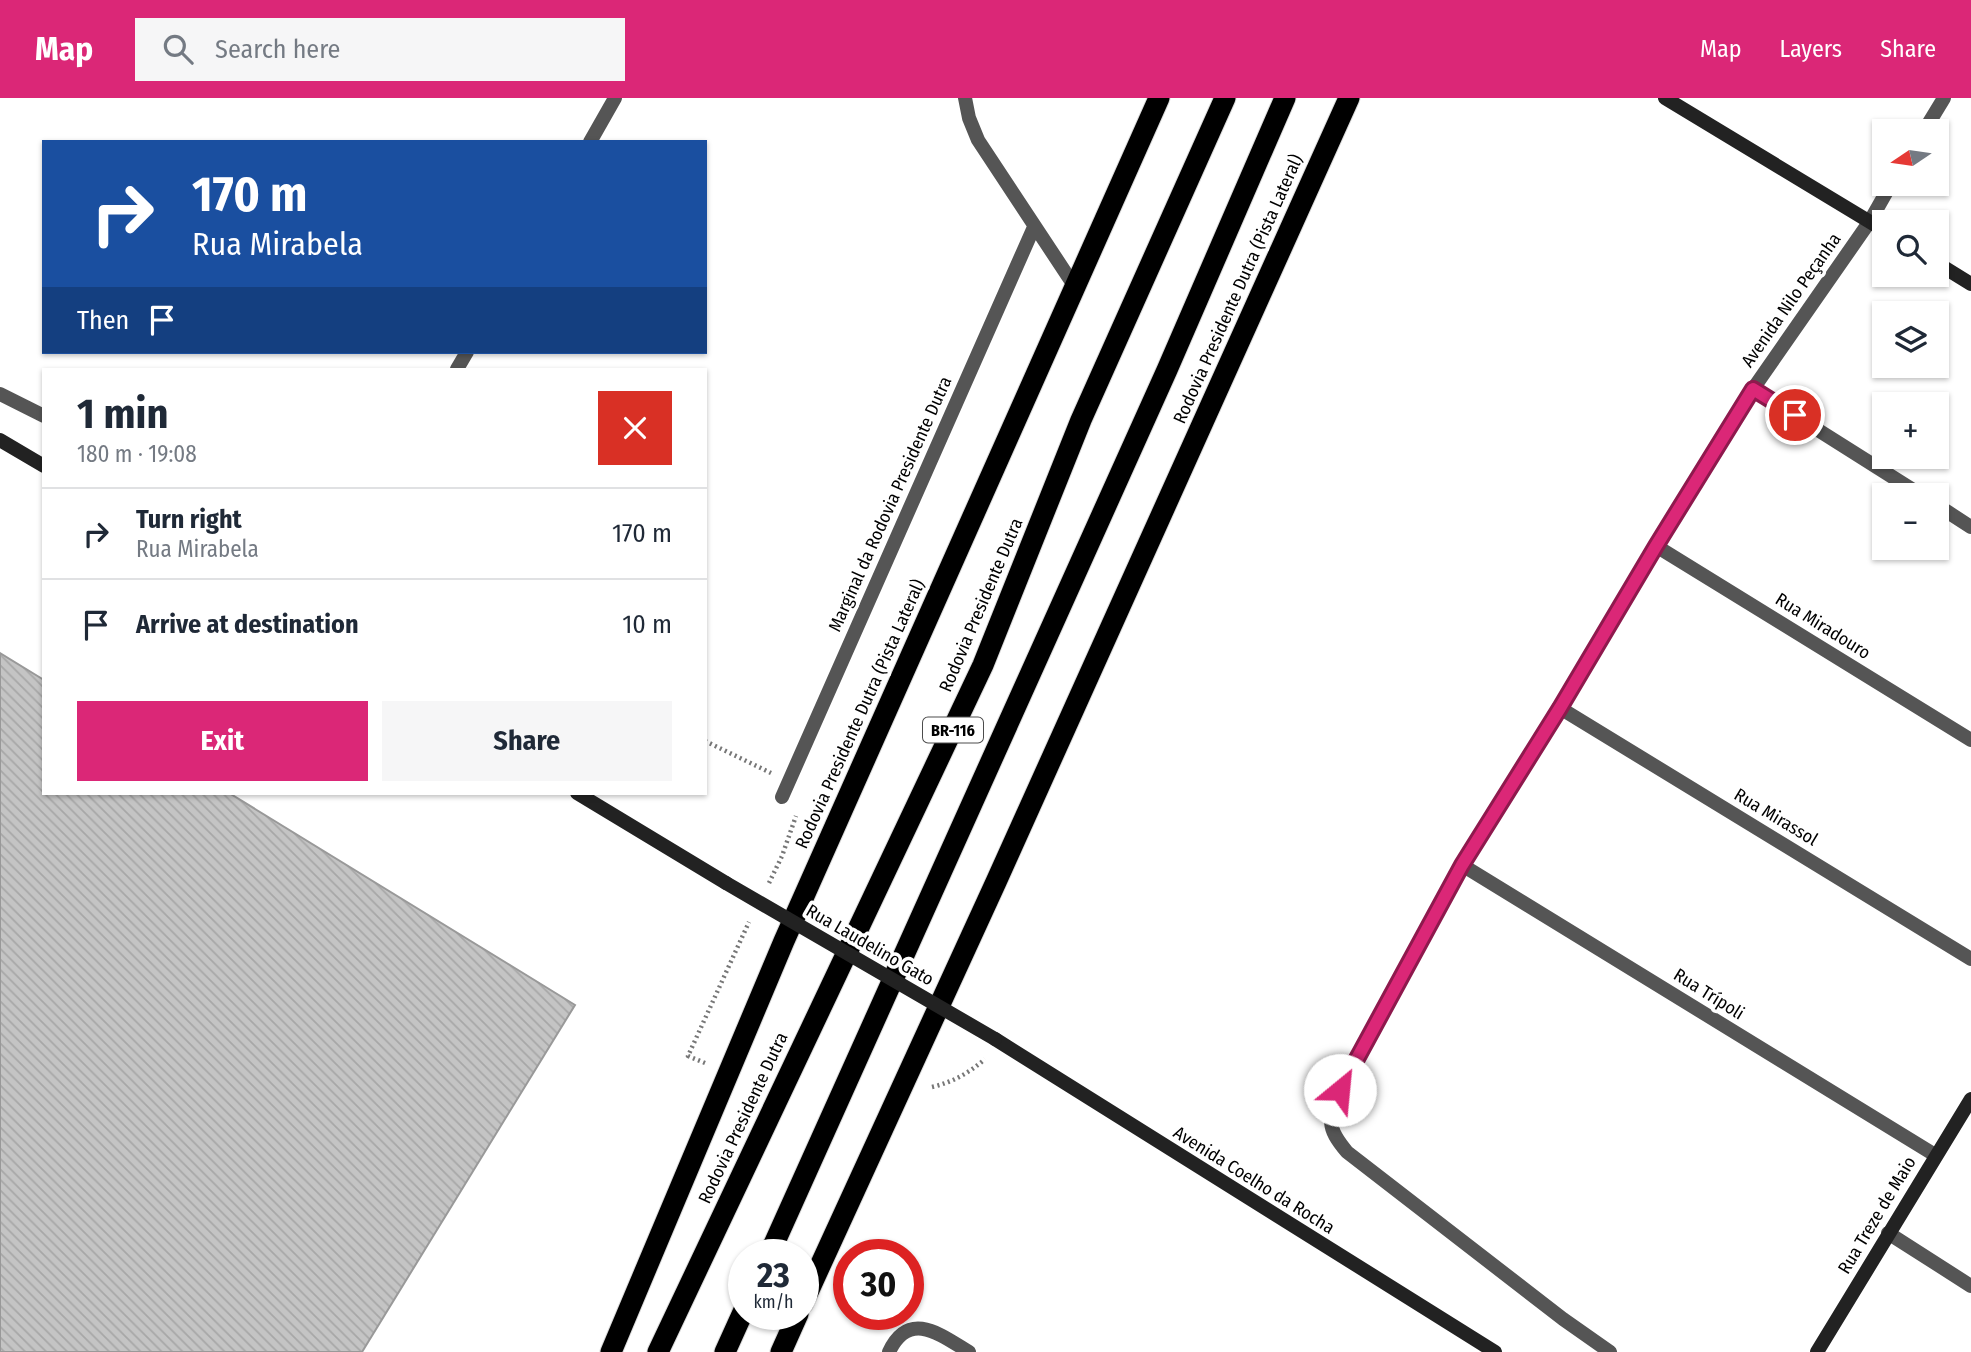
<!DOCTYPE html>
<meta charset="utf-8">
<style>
:root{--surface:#fff;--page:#f6f6f7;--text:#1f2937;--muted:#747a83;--line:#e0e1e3;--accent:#db2777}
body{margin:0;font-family:"Fira Sans Condensed",sans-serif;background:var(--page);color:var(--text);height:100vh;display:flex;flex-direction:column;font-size:26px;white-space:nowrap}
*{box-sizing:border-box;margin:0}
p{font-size:23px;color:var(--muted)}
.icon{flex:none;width:38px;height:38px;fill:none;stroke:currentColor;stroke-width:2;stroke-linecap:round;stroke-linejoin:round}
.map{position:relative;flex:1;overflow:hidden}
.sheet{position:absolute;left:42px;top:270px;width:665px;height:427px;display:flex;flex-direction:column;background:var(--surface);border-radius:0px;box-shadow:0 2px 5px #0004}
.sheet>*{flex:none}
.banner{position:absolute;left:42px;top:42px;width:665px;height:214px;border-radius:0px;box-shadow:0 2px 5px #0004;background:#1a4fa0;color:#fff;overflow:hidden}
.needle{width:46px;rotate:257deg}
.tools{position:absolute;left:1872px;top:21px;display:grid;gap:14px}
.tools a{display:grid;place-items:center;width:77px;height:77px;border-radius:0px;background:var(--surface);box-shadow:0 2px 5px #0004;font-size:35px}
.speed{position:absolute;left:728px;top:1141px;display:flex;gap:14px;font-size:35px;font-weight:700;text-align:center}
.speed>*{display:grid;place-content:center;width:91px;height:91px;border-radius:50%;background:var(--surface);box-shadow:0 2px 5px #0004;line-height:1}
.speed small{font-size:18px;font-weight:400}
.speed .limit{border:10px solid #d22;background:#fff;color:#111}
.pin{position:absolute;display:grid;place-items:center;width:60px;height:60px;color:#fff;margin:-30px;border:4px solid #fff;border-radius:50%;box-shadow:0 2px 7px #0007}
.me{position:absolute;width:77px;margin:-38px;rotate:28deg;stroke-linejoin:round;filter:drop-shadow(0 0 5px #0008)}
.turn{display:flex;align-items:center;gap:24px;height:147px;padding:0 35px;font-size:32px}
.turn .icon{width:91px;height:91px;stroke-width:2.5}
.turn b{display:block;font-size:49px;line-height:60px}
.then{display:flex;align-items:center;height:66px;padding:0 35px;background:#0003;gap:14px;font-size:26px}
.round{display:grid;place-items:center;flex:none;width:74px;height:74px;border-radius:0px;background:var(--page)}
.overview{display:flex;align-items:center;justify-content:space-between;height:119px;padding:0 35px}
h1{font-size:42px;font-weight:700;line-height:52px}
.cta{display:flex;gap:14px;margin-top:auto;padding:14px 35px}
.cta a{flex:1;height:80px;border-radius:0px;background:var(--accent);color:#fff;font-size:28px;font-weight:700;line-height:80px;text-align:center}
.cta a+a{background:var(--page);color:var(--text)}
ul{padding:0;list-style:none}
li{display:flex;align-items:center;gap:21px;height:91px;padding:0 35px;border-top:2px solid var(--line)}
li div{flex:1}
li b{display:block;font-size:26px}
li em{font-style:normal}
header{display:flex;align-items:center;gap:42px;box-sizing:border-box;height:98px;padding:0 35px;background:var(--accent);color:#fff}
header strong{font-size:33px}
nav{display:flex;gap:38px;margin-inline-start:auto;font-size:24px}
.search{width:490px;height:63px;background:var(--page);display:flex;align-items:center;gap:18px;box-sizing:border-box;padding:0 24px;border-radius:0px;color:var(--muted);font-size:26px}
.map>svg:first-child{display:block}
</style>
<header>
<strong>Map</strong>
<div class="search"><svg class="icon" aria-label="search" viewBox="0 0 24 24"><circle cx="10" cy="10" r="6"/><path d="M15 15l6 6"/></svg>Search here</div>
<nav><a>Map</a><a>Layers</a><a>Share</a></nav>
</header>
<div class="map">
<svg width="1971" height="1254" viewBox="0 0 1971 1254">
<defs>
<pattern id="building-back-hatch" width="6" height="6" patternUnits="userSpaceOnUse" patternTransform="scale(1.75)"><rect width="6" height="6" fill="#c4c4c4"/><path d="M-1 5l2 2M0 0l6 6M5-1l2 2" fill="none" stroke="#a7a7a7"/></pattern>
</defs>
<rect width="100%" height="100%" fill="#fff"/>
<path fill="url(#building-back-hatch)" stroke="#999" stroke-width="2" d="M0,555L44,582V695H229L575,907L362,1254H0Z"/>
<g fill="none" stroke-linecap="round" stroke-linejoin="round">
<g stroke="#dbdbdb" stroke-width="23">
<path id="highway" d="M769,1157L1167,272L1285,0
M803,1205L996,784L1349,0
M611,1254L784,843L1159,0
M658,1254L983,567L1081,322L1225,0
M725,1254L744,1212
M781,1254L798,1216"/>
</g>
<path stroke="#777" stroke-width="4.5" stroke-dasharray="2 3.5" stroke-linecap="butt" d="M705,643L771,675
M769,785L782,758L796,718
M705,965L688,958L749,824
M932,989C953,984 969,975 985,961"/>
<path stroke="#555" stroke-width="14" d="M965,0L969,20L978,42L1075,189
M782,699L1034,129
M889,1254C909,1211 941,1237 969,1254"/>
<path stroke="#555" stroke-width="14" d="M1924,33L1944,0
M590,44L615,0
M457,271L467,254
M1753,291L1921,397
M0,296L44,318
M1937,407L1971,429
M1656,448L1971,642
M1560,610L1971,861
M1462,767L1935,1057
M1888,1135L1971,1188
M1610,1254L1563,1221L1347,1054C1326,1029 1328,1022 1340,992L1462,767L1560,610L1656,448L1753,291L1870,123L1891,86"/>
<path stroke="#222" stroke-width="14" d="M1665,0L1885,133
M1937,165L1971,186
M0,342L44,368
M577,695L726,785
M995,941L1495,1254
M1817,1254L1971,1001"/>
<use href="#highway" stroke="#000" stroke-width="21"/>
<path stroke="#222" stroke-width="14" d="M726,785L995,941"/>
</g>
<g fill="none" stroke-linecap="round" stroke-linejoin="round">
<g stroke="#8e194d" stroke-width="18">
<path id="route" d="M1340,992L1462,767L1560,610L1656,448L1753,291L1795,317"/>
</g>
<use href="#route" stroke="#db2777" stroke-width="12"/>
</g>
<g text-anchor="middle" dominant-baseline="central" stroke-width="7" stroke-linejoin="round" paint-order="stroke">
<rect fill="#fff" stroke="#4c4c4c" stroke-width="2" x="923" y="619.5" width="60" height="25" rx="5"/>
<g font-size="16" font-weight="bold" fill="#000">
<text x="953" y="632">BR-116</text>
</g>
<g font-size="18" fill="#000" stroke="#fff">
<text transform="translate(1238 191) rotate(-66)">Rodovia Presidente Dutra (Pista Lateral)</text>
<text transform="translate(1791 202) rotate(-55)">Avenida Nilo Peçanha</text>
<text transform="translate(890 406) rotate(-66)">Marginal da Rodovia Presidente Dutra</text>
<text transform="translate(981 507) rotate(-67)">Rodovia Presidente Dutra</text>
<text transform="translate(1823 528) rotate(32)">Rua Miradouro</text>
<text transform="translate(860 616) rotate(-66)">Rodovia Presidente Dutra (Pista Lateral)</text>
<text transform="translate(1776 719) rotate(31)">Rua Mirassol</text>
<text transform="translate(870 847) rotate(30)">Rua Laudelino Gato</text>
<text transform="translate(1709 896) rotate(32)">Rua Trípoli</text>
<text transform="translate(743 1020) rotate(-65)">Rodovia Presidente Dutra</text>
<text transform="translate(1254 1082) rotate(32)">Avenida Coelho da Rocha</text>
<text transform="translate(1877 1117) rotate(-59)">Rua Treze de Maio</text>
</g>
</g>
</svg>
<div class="tools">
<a><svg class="needle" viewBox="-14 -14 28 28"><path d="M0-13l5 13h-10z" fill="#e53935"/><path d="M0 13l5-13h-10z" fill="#747a83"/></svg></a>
<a><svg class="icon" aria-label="search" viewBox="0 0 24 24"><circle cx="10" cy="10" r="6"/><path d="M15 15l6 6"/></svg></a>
<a><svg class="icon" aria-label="layers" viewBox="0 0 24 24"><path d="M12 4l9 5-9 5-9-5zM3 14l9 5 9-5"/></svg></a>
<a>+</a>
<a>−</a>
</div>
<div class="speed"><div>23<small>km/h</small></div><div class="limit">30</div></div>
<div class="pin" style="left:1795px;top:317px;background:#d93025"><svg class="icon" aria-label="arrive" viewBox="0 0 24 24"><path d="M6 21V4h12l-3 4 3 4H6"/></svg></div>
<svg class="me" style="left:1340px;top:992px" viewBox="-20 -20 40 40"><circle r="19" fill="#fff"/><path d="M0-13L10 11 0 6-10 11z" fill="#db2777"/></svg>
<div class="banner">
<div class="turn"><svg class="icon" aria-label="right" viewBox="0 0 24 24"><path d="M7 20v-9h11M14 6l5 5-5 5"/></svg><div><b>170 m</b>Rua Mirabela</div></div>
<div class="then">Then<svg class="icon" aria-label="arrive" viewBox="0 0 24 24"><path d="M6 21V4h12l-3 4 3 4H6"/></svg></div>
</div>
<section class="sheet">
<div class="overview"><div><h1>1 min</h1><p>180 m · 19:08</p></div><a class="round" style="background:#d93025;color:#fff"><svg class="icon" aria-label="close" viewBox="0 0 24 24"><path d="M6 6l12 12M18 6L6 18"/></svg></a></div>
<ul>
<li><svg class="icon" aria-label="right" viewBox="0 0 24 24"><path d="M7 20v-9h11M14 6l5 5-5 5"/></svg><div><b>Turn right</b><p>Rua Mirabela</p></div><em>170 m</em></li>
<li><svg class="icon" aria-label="arrive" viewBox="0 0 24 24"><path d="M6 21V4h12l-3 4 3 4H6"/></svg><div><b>Arrive at destination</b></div><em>10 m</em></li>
</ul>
<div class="cta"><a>Exit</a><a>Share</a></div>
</section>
</div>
